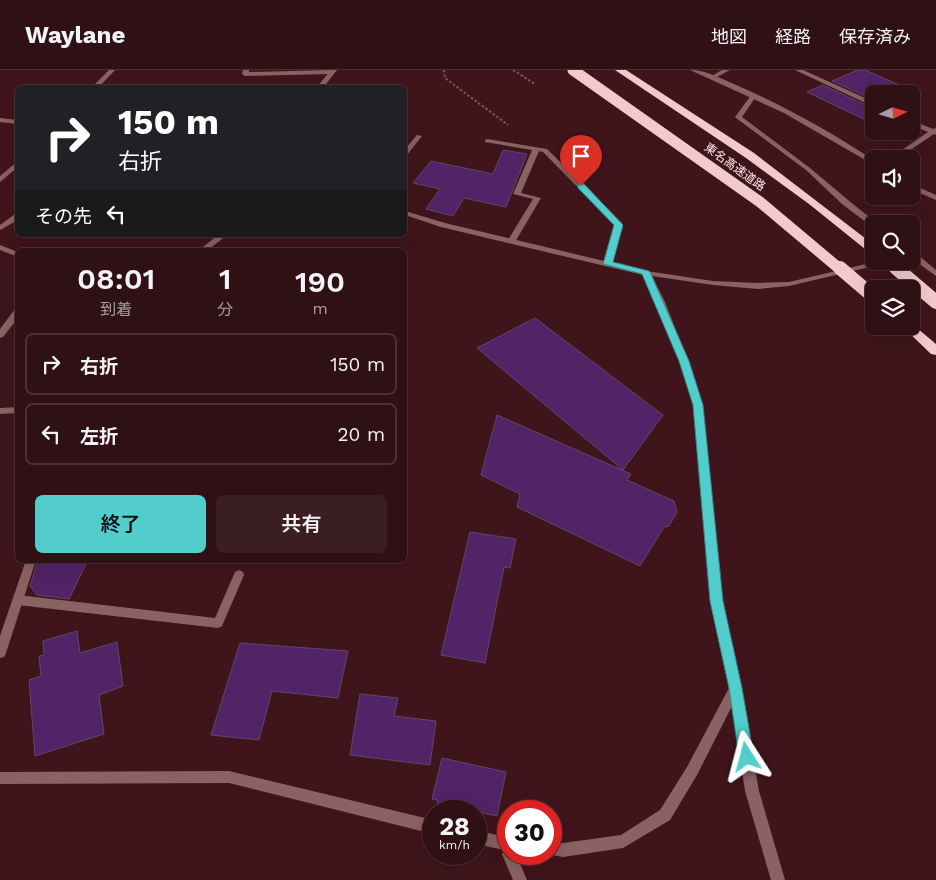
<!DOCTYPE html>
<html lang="ja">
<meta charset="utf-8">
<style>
:root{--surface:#2f1014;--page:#3b1e22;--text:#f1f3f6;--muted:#a79da0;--line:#4a3034;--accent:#52cdcc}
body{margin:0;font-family:"Work Sans","Noto Sans JP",sans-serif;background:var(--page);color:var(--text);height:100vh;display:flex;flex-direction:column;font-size:19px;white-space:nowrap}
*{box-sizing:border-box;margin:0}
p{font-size:16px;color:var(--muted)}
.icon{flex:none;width:28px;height:28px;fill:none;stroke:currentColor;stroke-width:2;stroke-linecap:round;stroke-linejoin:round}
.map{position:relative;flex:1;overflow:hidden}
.panel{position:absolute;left:15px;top:178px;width:392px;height:315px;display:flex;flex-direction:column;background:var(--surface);border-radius:8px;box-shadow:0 5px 20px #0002,0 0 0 1px var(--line)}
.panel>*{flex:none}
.guide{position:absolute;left:15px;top:15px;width:392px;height:152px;border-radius:8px;box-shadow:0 5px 20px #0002,0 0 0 1px var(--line);background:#202124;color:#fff;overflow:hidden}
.needle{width:32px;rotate:85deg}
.buttons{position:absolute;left:865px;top:15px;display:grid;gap:10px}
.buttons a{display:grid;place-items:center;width:55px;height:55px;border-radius:8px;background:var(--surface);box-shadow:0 5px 20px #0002,0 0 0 1px var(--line);font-size:25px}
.speed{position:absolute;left:422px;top:730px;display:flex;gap:10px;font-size:25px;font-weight:700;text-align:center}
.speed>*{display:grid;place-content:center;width:65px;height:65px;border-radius:50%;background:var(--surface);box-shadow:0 5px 20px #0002,0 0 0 1px var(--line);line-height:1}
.speed small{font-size:12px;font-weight:400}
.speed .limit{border:8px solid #d22;background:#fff;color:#111}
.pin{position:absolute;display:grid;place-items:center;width:42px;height:42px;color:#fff;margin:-51px -21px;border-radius:50% 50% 50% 0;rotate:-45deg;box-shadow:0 0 5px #0007}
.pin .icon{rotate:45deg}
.me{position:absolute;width:55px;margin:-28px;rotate:351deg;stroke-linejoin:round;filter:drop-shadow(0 0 4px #0008)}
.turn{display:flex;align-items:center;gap:18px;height:105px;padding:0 20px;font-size:22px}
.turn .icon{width:65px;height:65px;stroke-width:2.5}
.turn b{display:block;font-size:35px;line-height:42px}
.then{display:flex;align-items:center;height:48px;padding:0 20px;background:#0003;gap:10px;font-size:19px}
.eta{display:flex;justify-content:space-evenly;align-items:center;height:85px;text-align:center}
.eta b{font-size:30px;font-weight:600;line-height:35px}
.cta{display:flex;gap:10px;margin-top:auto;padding:10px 20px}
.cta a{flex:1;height:58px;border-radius:8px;background:var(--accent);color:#111;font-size:20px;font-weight:600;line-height:58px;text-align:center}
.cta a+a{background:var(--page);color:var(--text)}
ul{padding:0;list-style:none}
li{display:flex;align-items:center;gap:15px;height:62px;margin:0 10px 8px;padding:0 10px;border:2px solid var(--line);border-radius:8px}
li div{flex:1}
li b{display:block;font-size:19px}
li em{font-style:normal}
header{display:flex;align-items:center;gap:30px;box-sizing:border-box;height:70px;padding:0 25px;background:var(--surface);border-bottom:1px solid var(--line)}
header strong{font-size:24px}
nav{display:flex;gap:28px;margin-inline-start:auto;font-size:18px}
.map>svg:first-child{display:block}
</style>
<header>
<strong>Waylane</strong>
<nav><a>地図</a><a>経路</a><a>保存済み</a></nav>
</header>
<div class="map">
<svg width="936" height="810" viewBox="0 0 936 810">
<rect width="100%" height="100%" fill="#3f151b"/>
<path fill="#522366" stroke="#5f476b" d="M858,0H865L920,24H874V30L832,11Z
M823,15L874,39V54L807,22Z
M503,80L527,84L506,137L464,128L453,146L426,139L440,119L413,113L431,91L493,104Z
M535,248L663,345L623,400L477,278Z
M497,345L631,404L627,410L674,431L677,442L669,456L664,457L640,496L517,437L520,424L481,405Z
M470,462L516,469L510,498L504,497L485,593L441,585Z
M38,490H88L69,529L37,525L30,516Z
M77,561L80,583L117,572L123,616L99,625L104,664L35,686L29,610L41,606L39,586L44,585L43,571Z
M240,573L348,581L338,628L272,621L259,670L211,665Z
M360,624L398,628L394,646L436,651L430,695L350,685Z
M442,688L506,702L497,746L437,733L438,730L432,729Z"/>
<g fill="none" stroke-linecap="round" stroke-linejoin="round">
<path stroke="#7a565a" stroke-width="2" stroke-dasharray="2.5 2" stroke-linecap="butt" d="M444,0L445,8L508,55
M513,0L535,14"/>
<path fill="#8b6264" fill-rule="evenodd" d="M243,0H249V2L332,0L335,2L332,4L245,6L242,4Z
M417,65L422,66L407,85L405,86V79Z
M487,69L547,79L622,153L623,155L611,195H605L604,193L615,155L543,82L539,81L521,123L541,128L515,172H509L508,170L533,129L513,124L532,80L485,72V70Z
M0,175L18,182V187L0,180Z
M18,238V248L3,267L0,268V259L15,239Z
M239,500L243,502L244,505L222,556L218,558L18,535L14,533L12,530L14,527L18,525L215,548L235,502Z
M229,701L425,748L430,750L432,755L430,760L425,762L229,713L0,714V702Z"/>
<path fill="#8b6264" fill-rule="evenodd" d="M109,0H115L98,18H91Z
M331,0H337L323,18H316Z
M722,0H730L715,8L710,7Z
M795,0H803L874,32V37Z
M752,24L757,25L742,47L810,98L848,130L878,154H874V156H871L842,134L806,100L736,48L735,47Z
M0,48L18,50V54L0,52Z
M911,50L933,59L936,58V65L934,64L897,89H889L928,62L911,55Z
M18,91V97L0,112V106Z
M405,141L445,153L646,201L713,211L758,213L789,212L879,191H895L789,216L758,219L713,215L652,206L665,232L688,291L703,335L722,531L741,618L759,721L785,810H771L745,721L732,636L697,705L670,750L623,778L563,787L546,784H551V772L563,773L621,765L660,740L687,697L729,618L710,531L693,335L680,291L657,232L643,205L441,157L405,145Z
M15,144H18V150L0,160V155Z
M218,165H227L208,180H199Z
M911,184H917L936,200V206L911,188Z
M18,337V343L0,344V338Z
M26,490H36L6,583L4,587L0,588V566Z
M425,748L434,750V764L420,760L418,755L420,750Z
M476,760L509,768V784H516L527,810H513L502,784L504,780L476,774Z"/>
<path fill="#8b6264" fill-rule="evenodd" d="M690,0C705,0 720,8 734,14C783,35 829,61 874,90V95L784,43Z
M911,114L936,125V130L911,119Z"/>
<path fill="#f3cacc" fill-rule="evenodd" d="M615,0H626L754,83L874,175V184L870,183L809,134L746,88Z
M911,253L936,274V285L931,284L902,256H911Z"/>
<path stroke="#f3cacc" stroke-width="11" d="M573,0L760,132L841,200
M887,191L897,200"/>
<path stroke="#f3cacc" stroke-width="14" d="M840,198L874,227
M896,198L936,232"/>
</g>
<path fill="#52cdcc" stroke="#358585" d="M578,114H584L623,155L613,192L649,201L650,202L689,291L703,335L723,531L742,618L754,687L752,692L747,694L742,692L739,687L729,618L710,531L693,335L679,291L642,204L603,194L614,155L578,118Z"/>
<g text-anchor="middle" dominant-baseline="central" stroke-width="5" stroke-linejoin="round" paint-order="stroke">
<g font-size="12" fill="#fbe4e5" stroke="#3f151b">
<text transform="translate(735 97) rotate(36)">東名高速道路</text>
</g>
</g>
</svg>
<div class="buttons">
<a><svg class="needle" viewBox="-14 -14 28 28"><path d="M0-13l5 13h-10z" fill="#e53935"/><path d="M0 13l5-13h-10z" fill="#a79da0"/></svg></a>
<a><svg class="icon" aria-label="sound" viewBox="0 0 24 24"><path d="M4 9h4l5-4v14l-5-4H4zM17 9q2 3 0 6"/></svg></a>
<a><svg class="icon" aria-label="search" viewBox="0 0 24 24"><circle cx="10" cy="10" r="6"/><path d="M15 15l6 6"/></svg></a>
<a><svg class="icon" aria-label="layers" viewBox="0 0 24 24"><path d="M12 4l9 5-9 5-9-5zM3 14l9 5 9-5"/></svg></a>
</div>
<div class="speed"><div>28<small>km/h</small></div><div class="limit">30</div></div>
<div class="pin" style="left:581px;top:116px;background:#d93025"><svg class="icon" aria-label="arrive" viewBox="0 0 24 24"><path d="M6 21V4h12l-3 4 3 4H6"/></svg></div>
<svg class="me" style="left:747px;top:687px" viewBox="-20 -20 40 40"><path d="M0-17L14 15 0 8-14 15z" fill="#52cdcc" stroke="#fff" stroke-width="4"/></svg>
<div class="guide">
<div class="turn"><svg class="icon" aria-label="right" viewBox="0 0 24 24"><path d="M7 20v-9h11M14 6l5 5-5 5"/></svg><div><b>150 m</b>右折</div></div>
<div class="then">その先<svg class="icon" aria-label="left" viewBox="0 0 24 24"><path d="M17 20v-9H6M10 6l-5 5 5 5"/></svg></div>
</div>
<section class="panel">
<div class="eta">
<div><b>08:01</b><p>到着</p></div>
<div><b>1</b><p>分</p></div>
<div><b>190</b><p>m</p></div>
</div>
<ul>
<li><svg class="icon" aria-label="right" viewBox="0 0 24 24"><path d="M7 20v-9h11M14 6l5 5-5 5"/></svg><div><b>右折</b></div><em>150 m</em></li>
<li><svg class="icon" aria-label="left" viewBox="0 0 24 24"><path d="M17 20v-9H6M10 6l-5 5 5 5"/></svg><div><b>左折</b></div><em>20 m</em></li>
</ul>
<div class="cta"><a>終了</a><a>共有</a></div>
</section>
</div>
